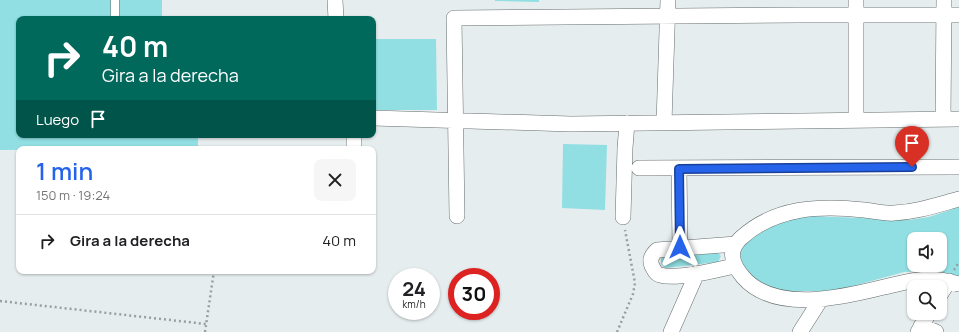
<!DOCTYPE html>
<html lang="es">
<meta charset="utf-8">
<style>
:root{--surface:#fff;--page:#f6f6f6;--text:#202124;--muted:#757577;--line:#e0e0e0;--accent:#2563eb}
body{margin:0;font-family:Manrope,sans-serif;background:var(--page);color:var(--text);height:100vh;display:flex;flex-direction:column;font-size:15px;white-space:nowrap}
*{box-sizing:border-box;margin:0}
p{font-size:13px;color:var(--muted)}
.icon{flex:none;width:22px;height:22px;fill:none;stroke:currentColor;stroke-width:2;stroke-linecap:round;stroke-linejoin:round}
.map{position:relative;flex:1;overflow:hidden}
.details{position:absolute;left:16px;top:146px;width:360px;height:128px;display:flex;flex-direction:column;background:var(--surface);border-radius:8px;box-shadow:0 1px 3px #0004}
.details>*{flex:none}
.top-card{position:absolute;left:16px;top:16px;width:360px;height:122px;border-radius:8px;box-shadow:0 1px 3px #0004;background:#00695c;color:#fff;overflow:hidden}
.buttons{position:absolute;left:907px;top:232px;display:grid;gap:8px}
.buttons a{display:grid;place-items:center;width:40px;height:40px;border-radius:8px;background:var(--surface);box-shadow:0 1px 3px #0004;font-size:20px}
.speed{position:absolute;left:388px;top:268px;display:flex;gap:8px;font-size:20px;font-weight:700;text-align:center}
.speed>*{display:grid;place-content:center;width:52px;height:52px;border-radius:50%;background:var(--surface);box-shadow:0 1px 3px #0004;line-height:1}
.speed small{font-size:10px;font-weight:400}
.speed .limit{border:6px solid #d22;background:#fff;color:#111}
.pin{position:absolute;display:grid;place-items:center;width:34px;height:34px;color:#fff;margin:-41px -17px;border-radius:50% 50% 50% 0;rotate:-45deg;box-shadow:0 0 4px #0007}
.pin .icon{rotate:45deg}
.me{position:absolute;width:44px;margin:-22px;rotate:0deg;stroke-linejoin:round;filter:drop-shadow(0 0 3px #0008)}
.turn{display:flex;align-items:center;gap:14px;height:84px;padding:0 20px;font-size:18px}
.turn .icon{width:52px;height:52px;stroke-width:2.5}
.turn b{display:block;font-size:28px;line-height:34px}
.then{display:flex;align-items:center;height:38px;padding:0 20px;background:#0003;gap:8px;font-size:15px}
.round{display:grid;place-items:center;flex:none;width:42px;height:42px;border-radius:8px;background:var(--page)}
.head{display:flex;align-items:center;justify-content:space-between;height:68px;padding:0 20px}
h1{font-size:24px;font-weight:600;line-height:30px;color:var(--accent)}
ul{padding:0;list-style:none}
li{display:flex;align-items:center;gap:12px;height:52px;padding:0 20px;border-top:1px solid var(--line)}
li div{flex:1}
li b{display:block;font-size:15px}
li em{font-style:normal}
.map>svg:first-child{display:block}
</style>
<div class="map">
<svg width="959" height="332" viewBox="0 0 959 332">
<rect width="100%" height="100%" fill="#e6edee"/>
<path fill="#91dfe3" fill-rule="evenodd" d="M0,0H162V19H19V135H198V149L0,150Z
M495,0H539V2L495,1Z
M373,39H436L437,110H373Z
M563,144L607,145L605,210L562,208Z
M959,207V277L933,271H919L904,272L835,291H785L769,287L756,280L747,271L741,260L740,250L746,242L758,231L791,218L812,216L909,220L929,217ZM914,239H940V265H914Z
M716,251L721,256L718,262L665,268L661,264V258L664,257Z"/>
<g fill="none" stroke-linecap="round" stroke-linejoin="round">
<g stroke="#666d6d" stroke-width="9">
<path id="lane" d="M115,19V0"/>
</g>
<g stroke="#666d6d" stroke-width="16">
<path id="street" d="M335,0L336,19
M373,118L571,124L959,119
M856,119V0
M943,119L944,0
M664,123L668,0
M354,149V135
M639,168L959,167
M679,169L680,247
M959,199C937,205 917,212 894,213C884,214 874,211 864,210C820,205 775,207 741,238C727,251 732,264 743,277C775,314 844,297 884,287C898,284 912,280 926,279C937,279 949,281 959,284
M457,216L454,18L799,15H959
M623,217L625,148L627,123
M734,266C716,270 678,280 660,275C656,274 654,270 652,266C649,259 652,255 657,250L736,244
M940,295L949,281
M921,326L936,332
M671,332L697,273
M800,332L821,299
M918,332L929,313"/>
</g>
<path stroke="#999e9f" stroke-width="2.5" stroke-dasharray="2 3" stroke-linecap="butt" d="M954,270L959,262
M0,301L206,324
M205,332L214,271
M617,332L633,294L635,283L625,230"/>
<use href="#lane" stroke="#fff" stroke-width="8"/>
<use href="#street" stroke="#fff" stroke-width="15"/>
</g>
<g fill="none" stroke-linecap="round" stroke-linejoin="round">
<g stroke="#184099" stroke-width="10">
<path id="route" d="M680,247L679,169L912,167"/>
</g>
<use href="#route" stroke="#2563eb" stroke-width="7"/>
</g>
</svg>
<div class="buttons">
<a><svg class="icon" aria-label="sound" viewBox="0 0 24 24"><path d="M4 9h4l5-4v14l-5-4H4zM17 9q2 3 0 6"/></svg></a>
<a><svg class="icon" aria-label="search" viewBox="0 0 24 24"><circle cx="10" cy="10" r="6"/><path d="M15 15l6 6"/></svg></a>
</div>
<div class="speed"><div>24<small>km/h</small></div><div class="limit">30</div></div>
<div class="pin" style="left:912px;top:167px;background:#d93025"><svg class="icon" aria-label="arrive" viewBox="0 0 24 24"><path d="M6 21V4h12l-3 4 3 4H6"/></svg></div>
<svg class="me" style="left:680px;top:247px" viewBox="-20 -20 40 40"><path d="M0-17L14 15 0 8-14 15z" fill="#2563eb" stroke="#fff" stroke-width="4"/></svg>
<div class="top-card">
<div class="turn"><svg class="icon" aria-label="right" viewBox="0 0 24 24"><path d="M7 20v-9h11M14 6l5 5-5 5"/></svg><div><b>40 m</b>Gira a la derecha</div></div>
<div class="then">Luego<svg class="icon" aria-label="arrive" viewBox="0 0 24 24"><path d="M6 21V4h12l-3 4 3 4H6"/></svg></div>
</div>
<section class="details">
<div class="head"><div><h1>1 min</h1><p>150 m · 19:24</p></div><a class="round"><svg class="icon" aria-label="close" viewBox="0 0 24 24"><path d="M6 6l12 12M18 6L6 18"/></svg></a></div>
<ul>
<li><svg class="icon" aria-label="right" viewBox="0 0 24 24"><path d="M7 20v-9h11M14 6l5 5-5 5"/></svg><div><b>Gira a la derecha</b></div><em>40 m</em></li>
</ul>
</section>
</div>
